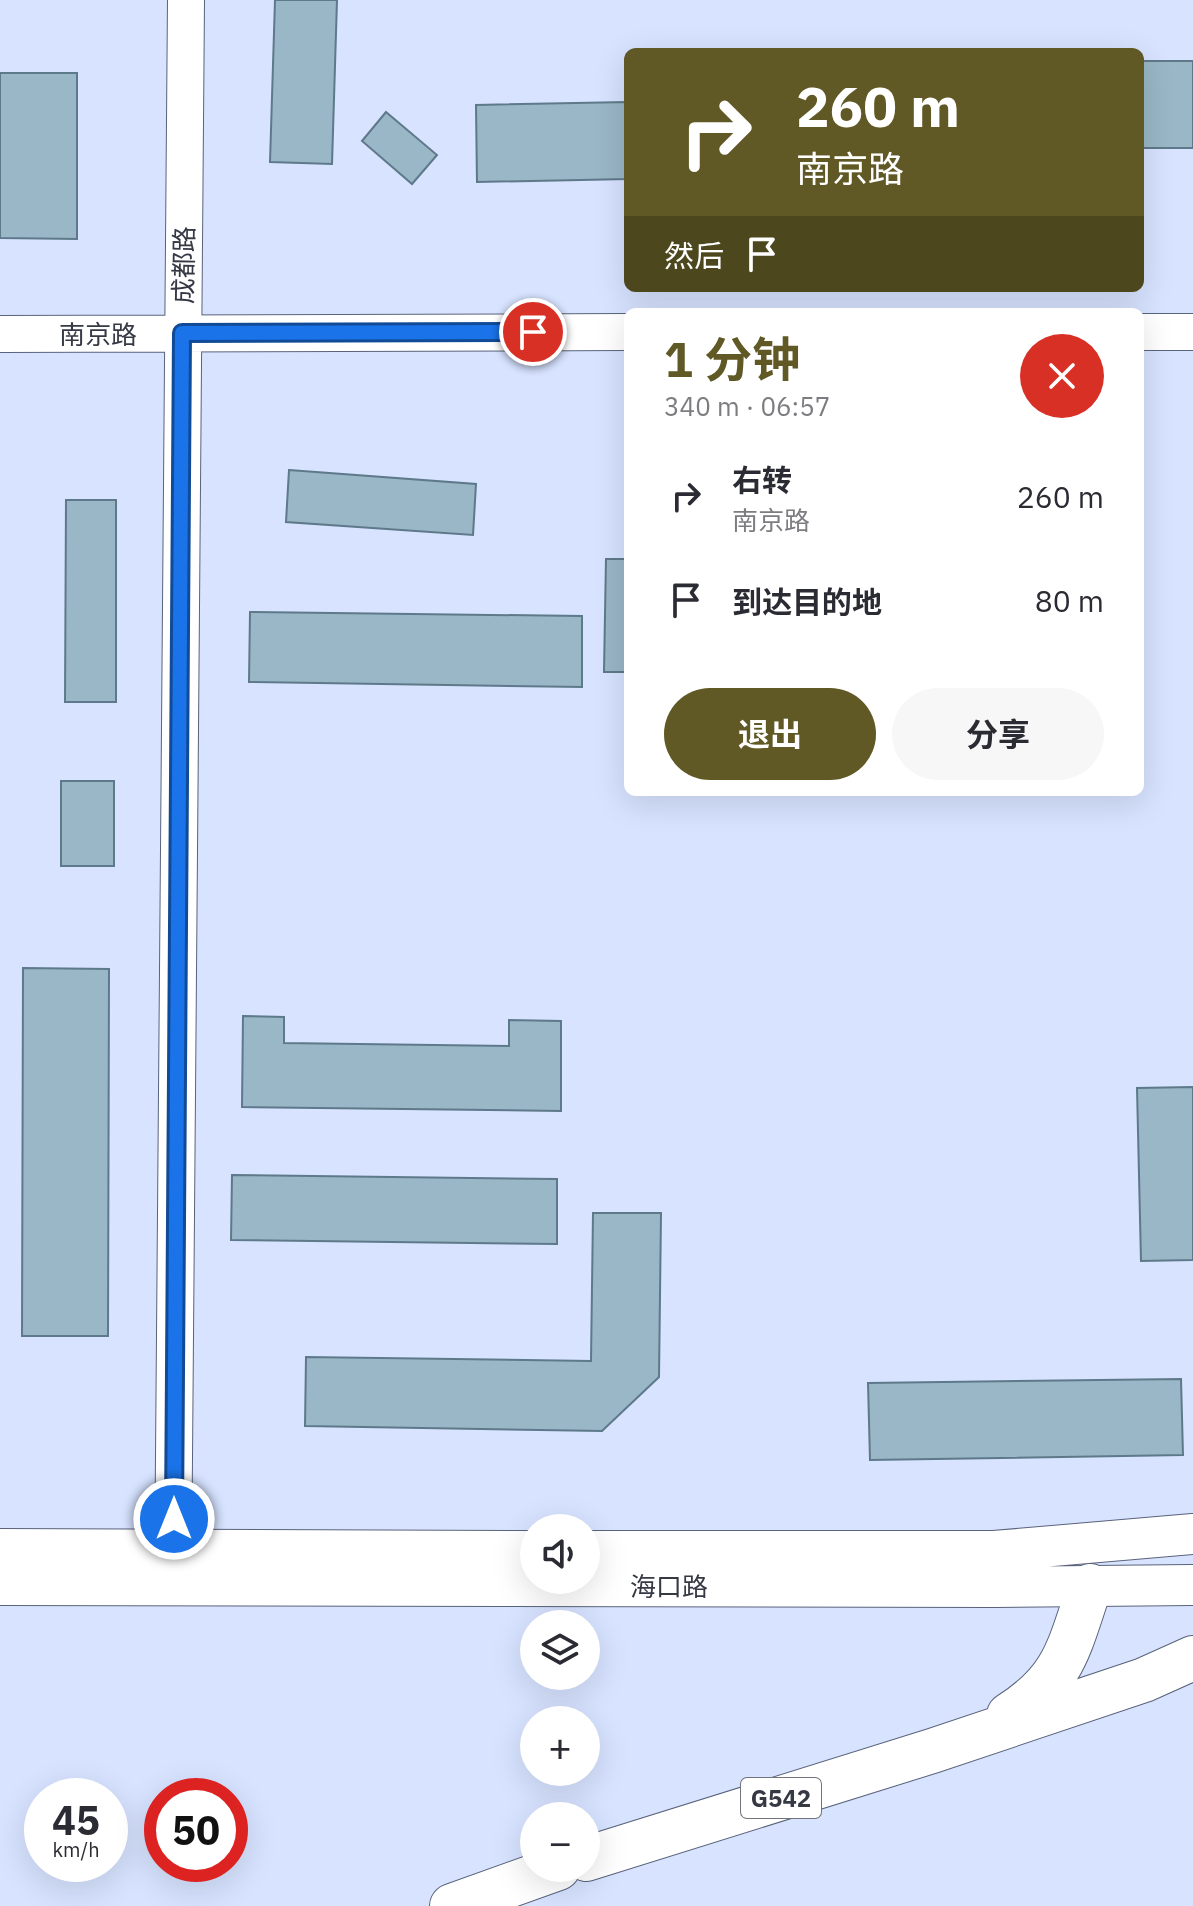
<!DOCTYPE html>
<html lang="zh">
<meta charset="utf-8">
<style>
:root{--surface:#fff;--page:#f7f7f7;--text:#2b2b33;--muted:#7c7c81;--accent:#605925}
body{margin:0;font-family:"IBM Plex Sans","Noto Sans SC",sans-serif;background:var(--page);color:var(--text);height:100vh;display:flex;flex-direction:column;font-size:30px;white-space:nowrap}
*{box-sizing:border-box;margin:0}
p{font-size:26px;color:var(--muted)}
.icon{flex:none;width:44px;height:44px;fill:none;stroke:currentColor;stroke-width:2;stroke-linecap:round;stroke-linejoin:round}
.map{position:relative;flex:1;overflow:hidden}
.sheet{position:absolute;left:624px;top:308px;width:520px;height:488px;display:flex;flex-direction:column;background:var(--surface);border-radius:12px;box-shadow:0 8px 32px #0002}
.sheet>*{flex:none}
.top-card{position:absolute;left:624px;top:48px;width:520px;height:244px;border-radius:12px;box-shadow:0 8px 32px #0002;background:#605925;color:#fff;overflow:hidden}
.fabs{position:absolute;left:520px;top:1514px;display:grid;gap:16px}
.fabs a{display:grid;place-items:center;width:80px;height:80px;border-radius:50%;background:var(--surface);box-shadow:0 8px 32px #0002;font-size:40px}
.speed{position:absolute;left:24px;top:1778px;display:flex;gap:16px;font-size:40px;font-weight:700;text-align:center}
.speed>*{display:grid;place-content:center;width:104px;height:104px;border-radius:50%;background:var(--surface);box-shadow:0 8px 32px #0002;line-height:1}
.speed small{font-size:20px;font-weight:400}
.speed .limit{border:12px solid #d22;background:#fff;color:#111}
.pin{position:absolute;display:grid;place-items:center;width:68px;height:68px;color:#fff;margin:-34px;border:4px solid #fff;border-radius:50%;box-shadow:0 2px 8px #0007}
.me{position:absolute;width:88px;margin:-44px;rotate:0deg;stroke-linejoin:round;filter:drop-shadow(0 0 6px #0008)}
.turn{display:flex;align-items:center;gap:28px;height:168px;padding:0 40px;font-size:36px}
.turn .icon{width:104px;height:104px;stroke-width:2.5}
.turn b{display:block;font-size:56px;line-height:68px}
.then{display:flex;align-items:center;height:76px;padding:0 40px;background:#0003;gap:16px;font-size:30px}
.round{display:grid;place-items:center;flex:none;width:84px;height:84px;border-radius:42px;background:var(--page)}
.head{display:flex;align-items:center;justify-content:space-between;height:136px;padding:0 40px}
h1{font-size:48px;font-weight:700;line-height:60px;color:var(--accent)}
.action{display:flex;gap:16px;margin-top:auto;padding:16px 40px}
.action a{flex:1;height:92px;border-radius:48px;background:var(--accent);color:#fff;font-size:32px;font-weight:700;line-height:92px;text-align:center}
.action a+a{background:var(--page);color:var(--text)}
ul{padding:0;list-style:none}
li{display:flex;align-items:center;gap:24px;height:104px;padding:0 40px}
li div{flex:1}
li b{display:block;font-size:30px}
li em{font-style:normal}
.map>svg:first-child{display:block}
</style>
<div class="map">
<svg width="1193" height="1906" viewBox="0 0 1193 1906">
<rect width="100%" height="100%" fill="#d7e3ff"/>
<path fill="#9ab7c7" stroke="#5e7989" stroke-width="2" d="M275,0H337L332,164L270,162Z
M1140,61H1193V148H1140Z
M0,73H77V239L0,238Z
M628,102V179L477,182L476,105Z
M386,112L437,155L412,184L362,141Z
M289,470L476,484L473,535L286,522Z
M66,500H116V702H65Z
M606,559H628V672H604Z
M250,612L582,616V687L249,682Z
M61,781H114V866H61Z
M23,968L109,969L108,1336H22Z
M243,1016L284,1017V1043L509,1046V1020L561,1021V1111L242,1107Z
M1193,1087V1260L1141,1261L1137,1088Z
M232,1175L557,1179V1244L231,1240Z
M593,1213H661L659,1377L602,1431L305,1426L306,1357L591,1361Z
M1181,1379L1183,1455L870,1460L868,1383Z"/>
<g fill="none" stroke-linecap="round" stroke-linejoin="round">
<g stroke="#59637b" stroke-width="38">
<path id="secondary" d="M1140,332H1193
M0,334L628,332
M173,1578L186,0"/>
</g>
<g stroke="#59637b" stroke-width="42">
<path id="primary" d="M0,1549L534,1551
M586,1551H994L1193,1534
M0,1585L995,1587L1193,1585"/>
</g>
<g stroke="#59637b" stroke-width="46">
<path id="highway" d="M1009,1715C1066,1679 1069,1646 1090,1586
M586,1859L932,1751L1144,1680L1193,1658
M452,1906L558,1868"/>
</g>
<use href="#secondary" stroke="#fff" stroke-width="36"/>
<use href="#primary" stroke="#fff" stroke-width="40"/>
<use href="#highway" stroke="#fff" stroke-width="44"/>
</g>
<g fill="none" stroke-linecap="round" stroke-linejoin="round">
<g stroke="#114b97" stroke-width="20">
<path id="route" d="M174,1519L182,333L533,332"/>
</g>
<use href="#route" stroke="#1a73e8" stroke-width="14"/>
</g>
<g text-anchor="middle" dominant-baseline="central" stroke-width="6" stroke-linejoin="round" paint-order="stroke">
<rect fill="#fff" stroke="#72747c" stroke-width="2" x="741" y="1778" width="80" height="40" rx="6"/>
<g font-size="24" font-weight="bold" fill="#353944">
<text x="781" y="1798">G542</text>
</g>
<g font-size="26" fill="#353944" stroke="#fff">
<text transform="translate(183 265) rotate(-89)">成都路</text>
<text x="98" y="334">南京路</text>
<text x="669" y="1586">海口路</text>
</g>
</g>
</svg>
<div class="fabs">
<a><svg class="icon" aria-label="sound" viewBox="0 0 24 24"><path d="M4 9h4l5-4v14l-5-4H4zM17 9q2 3 0 6"/></svg></a>
<a><svg class="icon" aria-label="layers" viewBox="0 0 24 24"><path d="M12 4l9 5-9 5-9-5zM3 14l9 5 9-5"/></svg></a>
<a>+</a>
<a>−</a>
</div>
<div class="speed"><div>45<small>km/h</small></div><div class="limit">50</div></div>
<div class="pin" style="left:533px;top:332px;background:#d93025"><svg class="icon" aria-label="arrive" viewBox="0 0 24 24"><path d="M6 21V4h12l-3 4 3 4H6"/></svg></div>
<svg class="me" style="left:174px;top:1519px" viewBox="-20 -20 40 40"><circle r="17" fill="#1a73e8" stroke="#fff" stroke-width="3"/><path d="M0-11L8 9 0 5-8 9z" fill="#fff"/></svg>
<div class="top-card">
<div class="turn"><svg class="icon" aria-label="right" viewBox="0 0 24 24"><path d="M7 20v-9h11M14 6l5 5-5 5"/></svg><div><b>260 m</b>南京路</div></div>
<div class="then">然后<svg class="icon" aria-label="arrive" viewBox="0 0 24 24"><path d="M6 21V4h12l-3 4 3 4H6"/></svg></div>
</div>
<section class="sheet">
<div class="head"><div><h1>1 分钟</h1><p>340 m · 06:57</p></div><a class="round" style="background:#d93025;color:#fff"><svg class="icon" aria-label="close" viewBox="0 0 24 24"><path d="M6 6l12 12M18 6L6 18"/></svg></a></div>
<ul>
<li><svg class="icon" aria-label="right" viewBox="0 0 24 24"><path d="M7 20v-9h11M14 6l5 5-5 5"/></svg><div><b>右转</b><p>南京路</p></div><em>260 m</em></li>
<li><svg class="icon" aria-label="arrive" viewBox="0 0 24 24"><path d="M6 21V4h12l-3 4 3 4H6"/></svg><div><b>到达目的地</b></div><em>80 m</em></li>
</ul>
<div class="action"><a>退出</a><a>分享</a></div>
</section>
</div>
